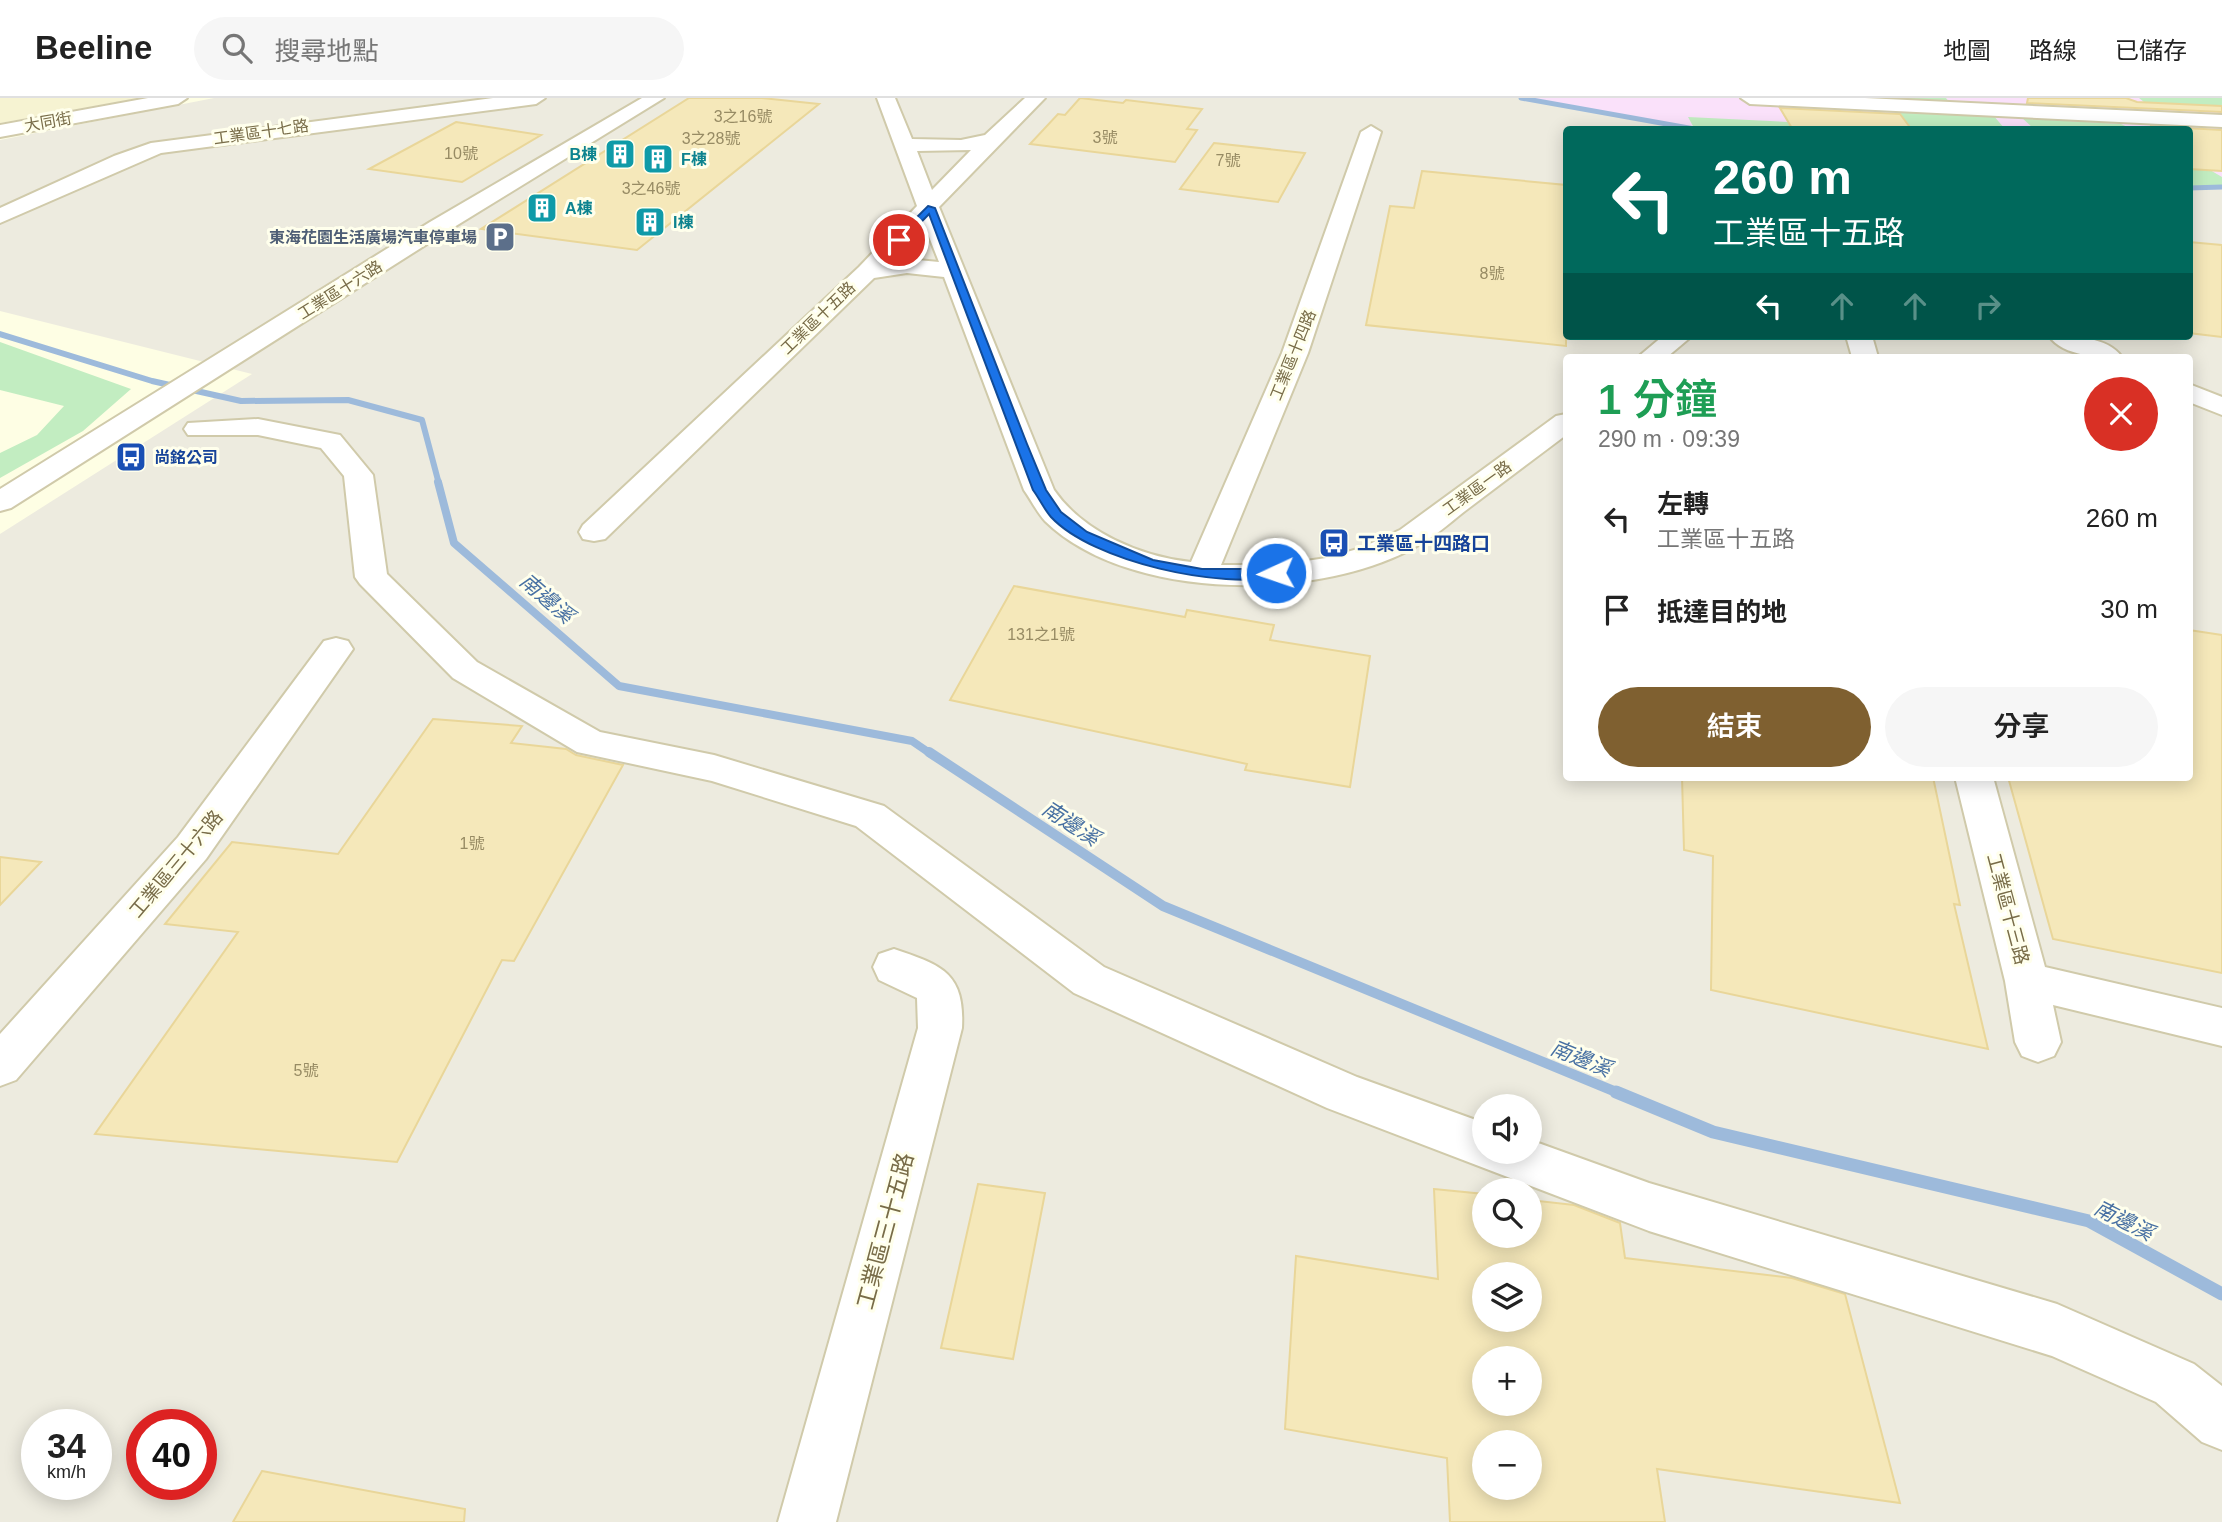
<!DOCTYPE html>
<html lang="zh-TW">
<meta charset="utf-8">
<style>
:root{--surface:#fff;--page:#f6f6f6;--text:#222;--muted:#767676;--line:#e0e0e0;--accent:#7f6030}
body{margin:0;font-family:Helvetica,"Noto Sans TC",sans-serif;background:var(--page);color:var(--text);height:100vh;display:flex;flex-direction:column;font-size:26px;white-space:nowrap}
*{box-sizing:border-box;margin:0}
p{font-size:23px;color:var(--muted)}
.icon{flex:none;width:38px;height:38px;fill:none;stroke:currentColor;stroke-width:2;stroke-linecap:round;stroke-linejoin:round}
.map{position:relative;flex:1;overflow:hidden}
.details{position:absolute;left:1563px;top:256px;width:630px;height:427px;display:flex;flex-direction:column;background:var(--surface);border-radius:7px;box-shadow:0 4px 18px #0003}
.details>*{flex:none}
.guide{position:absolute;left:1563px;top:28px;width:630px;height:214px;border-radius:7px;box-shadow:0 4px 18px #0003;background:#00695c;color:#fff;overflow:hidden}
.buttons{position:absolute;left:1472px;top:996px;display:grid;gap:14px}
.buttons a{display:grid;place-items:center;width:70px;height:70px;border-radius:50%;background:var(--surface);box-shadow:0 4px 18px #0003;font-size:35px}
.speed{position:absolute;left:21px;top:1311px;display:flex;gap:14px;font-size:35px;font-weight:700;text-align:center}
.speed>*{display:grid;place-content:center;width:91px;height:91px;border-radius:50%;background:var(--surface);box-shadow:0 4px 18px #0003;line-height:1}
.speed small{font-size:18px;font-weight:400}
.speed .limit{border:10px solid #d22;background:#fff;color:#111}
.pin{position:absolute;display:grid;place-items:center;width:60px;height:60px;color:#fff;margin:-30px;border:4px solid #fff;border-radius:50%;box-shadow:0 2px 7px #0007}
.me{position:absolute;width:77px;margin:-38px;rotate:267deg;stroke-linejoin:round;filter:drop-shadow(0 0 5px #0008)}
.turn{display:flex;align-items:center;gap:24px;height:147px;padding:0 35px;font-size:32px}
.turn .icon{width:91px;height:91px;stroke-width:2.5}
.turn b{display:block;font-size:49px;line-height:60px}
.lanes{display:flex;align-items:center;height:66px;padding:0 35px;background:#0003;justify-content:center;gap:35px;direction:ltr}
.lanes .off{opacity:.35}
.round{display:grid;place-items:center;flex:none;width:74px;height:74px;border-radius:37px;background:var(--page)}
.overview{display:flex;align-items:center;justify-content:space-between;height:119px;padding:0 35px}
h1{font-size:42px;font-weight:600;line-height:52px;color:#1e9e55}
.action{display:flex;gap:14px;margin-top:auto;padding:14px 35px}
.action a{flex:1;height:80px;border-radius:42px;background:var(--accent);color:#fff;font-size:28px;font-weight:600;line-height:80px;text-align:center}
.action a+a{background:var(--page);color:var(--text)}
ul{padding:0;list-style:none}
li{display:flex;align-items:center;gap:21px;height:91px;padding:0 35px}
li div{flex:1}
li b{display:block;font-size:26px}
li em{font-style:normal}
header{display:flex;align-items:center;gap:42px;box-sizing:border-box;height:98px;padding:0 35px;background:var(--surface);border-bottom:2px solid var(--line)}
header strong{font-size:33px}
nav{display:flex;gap:38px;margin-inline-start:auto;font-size:24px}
.search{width:490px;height:63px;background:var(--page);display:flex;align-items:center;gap:18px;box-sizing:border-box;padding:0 24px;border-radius:38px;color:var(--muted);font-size:26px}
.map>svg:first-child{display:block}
</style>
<header>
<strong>Beeline</strong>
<div class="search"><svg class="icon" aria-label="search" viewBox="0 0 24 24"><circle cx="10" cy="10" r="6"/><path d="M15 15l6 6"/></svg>搜尋地點</div>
<nav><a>地圖</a><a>路線</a><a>已儲存</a></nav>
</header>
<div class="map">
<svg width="2222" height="1424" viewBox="0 0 2222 1424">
<rect width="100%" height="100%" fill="#fefee4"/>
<path fill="#f6f3d2" d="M0,0H140L0,25Z"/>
<path fill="#edebdf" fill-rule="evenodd" d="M214,0H1521L1700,31L1566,32V238H2189V90L2222,89V1424H0V436L252,276L0,213V42ZM1566,259H2189V679H1566ZM1484,1008H1530V1054H1484ZM1484,1092H1530V1138H1484ZM1484,1176H1530V1222H1484ZM1484,1260H1530V1306H1484ZM37,1326H96V1386H37ZM142,1326H201V1386H142ZM1484,1344H1530V1390H1484Z"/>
<path fill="#fae1fa" d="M1521,0H2222V89L2189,90V32H1700Z"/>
<path fill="#c2edc1" d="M1761,0H1946L1952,8L2022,11L2030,21L2121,26L2132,31H2034L2020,18L1993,17L2005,31H1912L1892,5Z
M2139,0H2222V8L2144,4Z
M1688,19L1788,24L1793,31H1700L1694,30Z
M2189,71L2210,72L2222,79V89L2189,90Z
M0,244L131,291L83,333L0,380V355L37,337L64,308L0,292Z"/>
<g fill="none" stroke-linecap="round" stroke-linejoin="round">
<path stroke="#9dbadb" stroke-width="5" d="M1521,0L1700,32
M2189,90L2222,89"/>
<path stroke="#9dbadb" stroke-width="6" d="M0,236L152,283L241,303L348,302L422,322L439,386"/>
<path stroke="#9dbadb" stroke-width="8" d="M438,384L454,445L619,588L912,643L931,656"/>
<path stroke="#9dbadb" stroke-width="10" d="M929,654L1163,808L1621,996"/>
<path stroke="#9dbadb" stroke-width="13" d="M1616,994L1713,1034L2089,1123L2222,1196"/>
</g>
<path fill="#f5e8ba" stroke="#e9d699" stroke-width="2" fill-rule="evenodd" d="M689,0H762L819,6L637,152L481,131Z
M1080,0L1123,5L1126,2L1202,11L1187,31L1197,32L1175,64L1030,46L1058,16L1065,17Z
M2028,0H2126L2137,4L2222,8V14L2027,5Z
M1780,10L1900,16L1912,32H1793Z
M456,24L541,37L462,84L369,71Z
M2150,28L2222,32V73L2189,71V32H2159Z
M1214,45L1305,55L1278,104L1180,91Z
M1422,73L1566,87V248L1366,227L1390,108L1414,110Z
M2189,144L2222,147V239L2189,235Z
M1014,488L1185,519L1187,512L1274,527L1270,542L1370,558L1350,689L1245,672L1247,666L950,602Z
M2189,532L2222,537V875L2053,841L2008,679H2189Z
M433,621L522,628L511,645L566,651L576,657L623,667L514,863L502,862L397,1064L95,1036L238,834L165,826L232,744L338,756Z
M1682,679H1933L1960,807L1954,806L1988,951L1711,892L1713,758L1684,752Z
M0,759L41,764L0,807Z
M978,1086L1045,1095L1013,1261L941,1250Z
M1434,1091L1484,1096V1138H1530V1102L1574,1107L1620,1125L1625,1160L1792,1180L1845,1196L1900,1405L1657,1371L1665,1424H1450L1447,1360L1285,1331L1296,1158L1438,1181ZM1484,1176H1530V1222H1484ZM1484,1260H1530V1306H1484ZM1484,1344H1530V1390H1484Z
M262,1373L465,1411L464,1424H233Z"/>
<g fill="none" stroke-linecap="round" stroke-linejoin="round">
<g stroke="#d0caaa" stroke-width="4">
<path id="minor" d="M148,0H187L178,6L0,39V27Z
M493,0H545L536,6L161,55L0,125V110L114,58L151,45Z
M642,0H664L446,134L11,410L0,413V391L430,124Z
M877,0H895L912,41L961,42L985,37L1025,0H1045L939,109L1054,392C1083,434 1141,459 1191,464L1282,255L1361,34L1371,28L1381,34L1308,255L1221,467H1280L1326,460L1361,450L1400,432L1556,318L1566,316V337C1534,361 1501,386 1469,410C1453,422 1438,436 1422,445C1326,504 1129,505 1045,423C1037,414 1031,402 1024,392L944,179L907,175L874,180L605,441L594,443L583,441L579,434L583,427L859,169L917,108ZM971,52L932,92L917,53ZM924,126L939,164L907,161L889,164Z
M1741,0H1865L2222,17V29L1750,6Z
M1663,238H1692L1667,259H1638Z
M1846,238H1872L1878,259H1852Z
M2049,238C2072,238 2107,238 2122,259C2099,259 2064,259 2049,238Z
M2189,286L2222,299V317L2189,304Z
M258,321L340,337L373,377L387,476L477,564L600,634L714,657L884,708L1104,869L1357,979L1484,1025V1054H1530V1042L1649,1085L2057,1206L2194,1266L2222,1288V1352L2202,1344L2156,1304L2052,1258L1649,1133L1327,1010L1074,895L856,728L712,683L577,654L453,580L360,486L355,479L344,378L321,350L258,337H188L184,331L188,325Z
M336,540L348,543L353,551L206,761L16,982L0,988V936L178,739L324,543Z
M1955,679H1993L2045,869L2222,910V948L2053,907L2061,944L2054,958L2038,964L2022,958L2015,944L2005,883Z
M894,851C941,867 965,874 962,930L836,1424H778L918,930L917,900L879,882L873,869L879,856Z"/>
</g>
<use href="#minor" fill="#fff" fill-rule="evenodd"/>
</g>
<path fill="#1a73e8" stroke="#114b97" stroke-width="2" d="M928,108L935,110L1027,346L1046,392L1061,414L1087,434L1153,462L1202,471H1276L1283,475L1281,478C1222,492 1093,464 1051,419C1044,411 1039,400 1033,392L929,116L902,144L894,142Z"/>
<defs>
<g id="building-square" transform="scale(1.575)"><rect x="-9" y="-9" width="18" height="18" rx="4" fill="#0f9aa8" stroke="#ffffec"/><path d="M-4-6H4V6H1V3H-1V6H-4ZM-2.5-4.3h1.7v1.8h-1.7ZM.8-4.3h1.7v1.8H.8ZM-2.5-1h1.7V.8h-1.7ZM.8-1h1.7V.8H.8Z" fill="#fff"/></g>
<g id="parking-square" transform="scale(1.575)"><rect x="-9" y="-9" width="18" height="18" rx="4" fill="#5c6f8a" stroke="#ffffec"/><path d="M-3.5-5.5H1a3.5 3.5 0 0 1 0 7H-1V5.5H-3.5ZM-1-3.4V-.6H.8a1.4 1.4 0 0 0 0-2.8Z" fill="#fff"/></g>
<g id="bus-square" transform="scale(1.575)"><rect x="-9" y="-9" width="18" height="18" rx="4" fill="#1a4fb4" stroke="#ffffec"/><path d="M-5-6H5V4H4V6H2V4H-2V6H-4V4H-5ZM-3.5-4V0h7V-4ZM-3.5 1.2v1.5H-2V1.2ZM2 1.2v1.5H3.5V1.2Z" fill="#fff"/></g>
</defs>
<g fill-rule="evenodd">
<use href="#building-square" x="620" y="56"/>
<use href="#building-square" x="658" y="61"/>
<use href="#building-square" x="542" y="110"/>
<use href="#building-square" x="650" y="124"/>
<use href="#parking-square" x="500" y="139"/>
<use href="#bus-square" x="131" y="359"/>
<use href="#bus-square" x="1334" y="445"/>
</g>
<g text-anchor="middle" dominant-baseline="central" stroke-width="6" stroke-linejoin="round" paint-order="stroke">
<g font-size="16" fill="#978b64">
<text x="743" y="18">3之16號</text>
<text x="1105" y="39">3號</text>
<text x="711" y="40">3之28號</text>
<text x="461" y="55">10號</text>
<text x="1228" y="62">7號</text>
<text x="651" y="90">3之46號</text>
<text x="1492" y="175">8號</text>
<text x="1041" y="536">131之1號</text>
<text x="472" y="745">1號</text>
<text x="306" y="972">5號</text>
</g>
<g font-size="16" fill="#786c48" stroke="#ffffec">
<text transform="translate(48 24) rotate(-10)">大同街</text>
<text transform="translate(261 34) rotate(-8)">工業區十七路</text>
<text transform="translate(340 192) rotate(-32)">工業區十六路</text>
<text transform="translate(818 220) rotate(-44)">工業區十五路</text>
<text transform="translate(1293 257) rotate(-68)">工業區十四路</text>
<text transform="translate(1477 390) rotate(-36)">工業區一路</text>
</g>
<g font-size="16" font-weight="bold" fill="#0d838f" stroke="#ffffec" text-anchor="start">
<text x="597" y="56" text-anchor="end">B棟</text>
<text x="681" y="61">F棟</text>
<text x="565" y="110">A棟</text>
<text x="673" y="124">I棟</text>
</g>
<g font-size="16" font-weight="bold" fill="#4e5e75" stroke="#ffffec" text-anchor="end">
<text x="477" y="139">東海花園生活廣場汽車停車場</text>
</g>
<g font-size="16" font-weight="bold" fill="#164399" stroke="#ffffec" text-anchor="start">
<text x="154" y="359">尚銘公司</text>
</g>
<g font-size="19" font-weight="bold" fill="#164399" stroke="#ffffec" text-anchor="start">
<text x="1357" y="445">工業區十四路口</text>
</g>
<g font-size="19" fill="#786c48" stroke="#ffffec">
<text transform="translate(176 766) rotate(-50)">工業區三十六路</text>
<text transform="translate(2008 811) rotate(75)">工業區十三路</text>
</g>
<g font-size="21" font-style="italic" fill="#4871a3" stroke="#ffffec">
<text transform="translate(547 500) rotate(41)">南邊溪</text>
<text transform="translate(1071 725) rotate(33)">南邊溪</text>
<text transform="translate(1581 960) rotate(22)">南邊溪</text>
<text transform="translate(2124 1122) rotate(27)">南邊溪</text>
</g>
<g font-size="23" fill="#786c48" stroke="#ffffec">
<text transform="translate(885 1133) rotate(-75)">工業區三十五路</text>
</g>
</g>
</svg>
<div class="buttons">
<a><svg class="icon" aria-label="sound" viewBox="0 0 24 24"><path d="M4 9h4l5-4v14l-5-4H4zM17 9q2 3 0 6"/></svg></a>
<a><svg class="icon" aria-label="search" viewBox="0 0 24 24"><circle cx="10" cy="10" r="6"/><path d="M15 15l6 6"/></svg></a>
<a><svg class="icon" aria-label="layers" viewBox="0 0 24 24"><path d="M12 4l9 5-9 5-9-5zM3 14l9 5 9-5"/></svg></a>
<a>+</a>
<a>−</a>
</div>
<div class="speed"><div>34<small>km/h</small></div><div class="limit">40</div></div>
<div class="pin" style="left:899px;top:142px;background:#d93025"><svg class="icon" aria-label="arrive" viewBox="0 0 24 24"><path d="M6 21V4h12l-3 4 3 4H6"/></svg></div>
<svg class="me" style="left:1276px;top:475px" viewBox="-20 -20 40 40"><circle r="17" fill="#1a73e8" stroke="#fff" stroke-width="3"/><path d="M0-11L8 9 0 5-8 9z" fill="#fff"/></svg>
<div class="guide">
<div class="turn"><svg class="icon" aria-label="left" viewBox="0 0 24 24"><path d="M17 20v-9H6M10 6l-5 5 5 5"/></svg><div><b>260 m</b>工業區十五路</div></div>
<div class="lanes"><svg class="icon" aria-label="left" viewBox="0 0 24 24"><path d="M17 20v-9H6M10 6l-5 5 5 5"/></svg><svg class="icon off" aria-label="ahead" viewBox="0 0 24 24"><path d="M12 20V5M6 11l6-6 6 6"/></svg><svg class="icon off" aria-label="ahead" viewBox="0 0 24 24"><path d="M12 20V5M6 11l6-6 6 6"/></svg><svg class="icon off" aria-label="right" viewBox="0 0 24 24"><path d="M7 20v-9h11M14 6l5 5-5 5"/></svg></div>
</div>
<section class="details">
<div class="overview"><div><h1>1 分鐘</h1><p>290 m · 09:39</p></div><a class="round" style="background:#d93025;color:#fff"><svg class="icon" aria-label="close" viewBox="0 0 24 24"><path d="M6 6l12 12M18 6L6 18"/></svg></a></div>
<ul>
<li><svg class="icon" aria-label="left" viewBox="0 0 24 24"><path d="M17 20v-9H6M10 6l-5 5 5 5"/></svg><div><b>左轉</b><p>工業區十五路</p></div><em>260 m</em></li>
<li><svg class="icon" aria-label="arrive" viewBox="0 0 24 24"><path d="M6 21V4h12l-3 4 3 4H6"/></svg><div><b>抵達目的地</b></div><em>30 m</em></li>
</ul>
<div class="action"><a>結束</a><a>分享</a></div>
</section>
</div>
